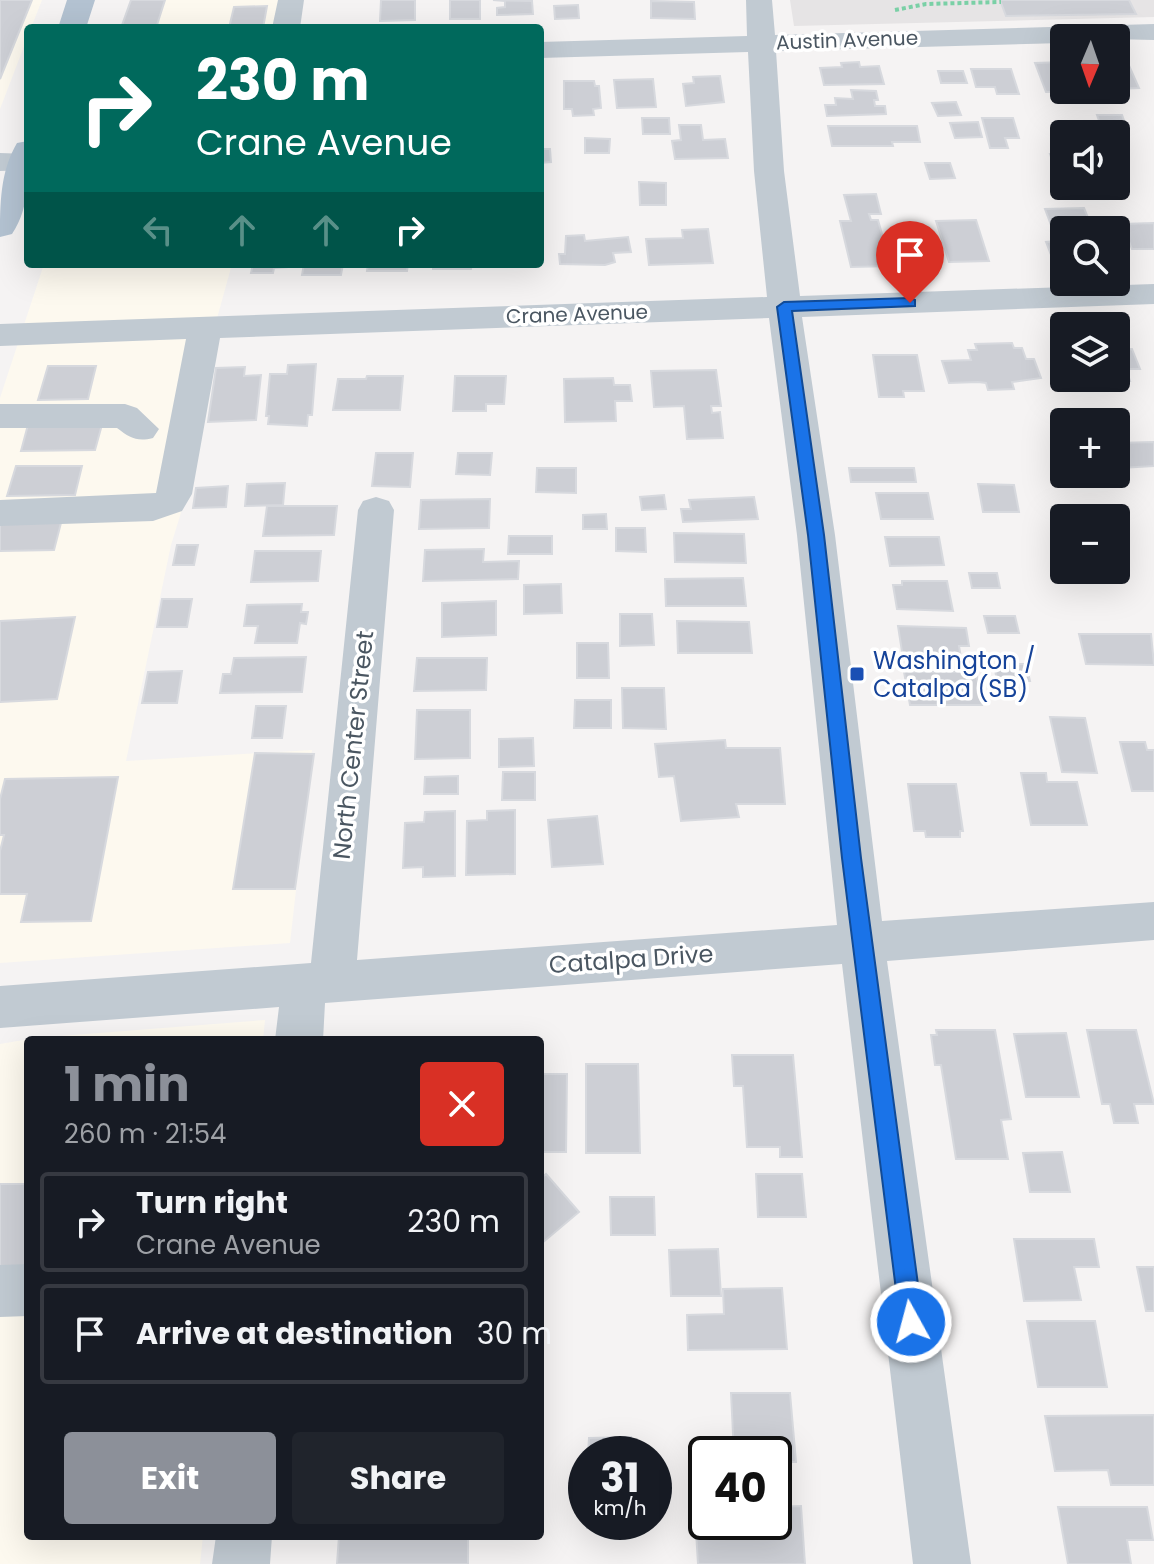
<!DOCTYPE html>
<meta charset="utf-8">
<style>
:root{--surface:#171b24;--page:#20242c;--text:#f1f3f6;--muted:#9ea1a6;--line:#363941;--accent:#8c9099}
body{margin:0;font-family:Poppins,sans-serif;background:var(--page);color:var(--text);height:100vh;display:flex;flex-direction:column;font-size:30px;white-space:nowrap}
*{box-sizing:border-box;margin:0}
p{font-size:26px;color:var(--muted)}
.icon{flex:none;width:44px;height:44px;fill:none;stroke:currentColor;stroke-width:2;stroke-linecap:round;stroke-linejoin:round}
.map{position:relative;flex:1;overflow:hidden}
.details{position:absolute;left:24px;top:1036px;width:520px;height:504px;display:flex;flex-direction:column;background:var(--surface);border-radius:8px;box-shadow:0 8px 32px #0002}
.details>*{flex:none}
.hud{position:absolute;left:24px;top:24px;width:520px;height:244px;border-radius:8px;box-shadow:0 8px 32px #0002;background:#00695c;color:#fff;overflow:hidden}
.needle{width:52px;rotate:182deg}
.controls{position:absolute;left:1050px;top:24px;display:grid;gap:16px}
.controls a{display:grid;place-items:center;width:80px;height:80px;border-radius:8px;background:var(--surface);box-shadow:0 8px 32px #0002;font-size:40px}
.speed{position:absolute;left:568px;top:1436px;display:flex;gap:16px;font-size:40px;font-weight:700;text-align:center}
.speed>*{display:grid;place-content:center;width:104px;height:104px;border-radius:50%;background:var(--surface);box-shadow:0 8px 32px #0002;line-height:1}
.speed small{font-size:20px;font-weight:400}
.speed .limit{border:4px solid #111;border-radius:12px;background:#fff;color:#111}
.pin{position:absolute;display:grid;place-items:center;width:68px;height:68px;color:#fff;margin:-82px -34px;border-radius:50% 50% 50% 0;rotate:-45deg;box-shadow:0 0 8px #0007}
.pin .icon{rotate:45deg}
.me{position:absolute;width:88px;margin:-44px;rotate:353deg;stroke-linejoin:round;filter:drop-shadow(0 0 6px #0008)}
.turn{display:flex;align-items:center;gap:28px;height:168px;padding:0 40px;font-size:36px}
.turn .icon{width:104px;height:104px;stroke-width:2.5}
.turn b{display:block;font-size:56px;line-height:68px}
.lanes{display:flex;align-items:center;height:76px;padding:0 40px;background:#0003;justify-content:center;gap:40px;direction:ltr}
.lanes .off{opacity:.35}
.round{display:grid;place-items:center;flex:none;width:84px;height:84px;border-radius:8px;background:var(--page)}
.headline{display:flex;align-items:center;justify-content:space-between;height:136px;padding:0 40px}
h1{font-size:48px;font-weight:700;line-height:60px;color:var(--accent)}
.cta{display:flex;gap:16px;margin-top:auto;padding:16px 40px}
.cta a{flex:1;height:92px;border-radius:8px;background:var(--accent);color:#fff;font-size:32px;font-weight:700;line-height:92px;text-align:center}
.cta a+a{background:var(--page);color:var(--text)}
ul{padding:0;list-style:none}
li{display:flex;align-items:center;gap:24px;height:100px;margin:0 16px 12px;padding:0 24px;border:4px solid var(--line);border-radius:8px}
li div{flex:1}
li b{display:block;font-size:30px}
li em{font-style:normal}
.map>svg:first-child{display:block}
</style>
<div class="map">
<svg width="1154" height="1564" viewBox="0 0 1154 1564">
<rect width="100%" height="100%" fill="#f5f3f3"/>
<path fill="#fdf9ef" d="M0,0H42L31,28H28V36L0,109Z
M131,0H301L295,28H122Z
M44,264H232L208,351L184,503L171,545L126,761L312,750L290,943L0,963V398Z
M265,1020L263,1040H28V1536H203L200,1564H0V1044L35,1038Z"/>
<path fill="#e6e4e5" d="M790,0H1154V17L794,26Z"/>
<path fill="#cdcfd5" stroke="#d7d9de" stroke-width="2" d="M0,0H32L0,79Z
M131,0H165L156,28H121Z
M381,0H415V20L380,21Z
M450,0H480V19H450Z
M493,0L532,1L533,14L497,15V8L505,7V1Z
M1000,0H1129L1136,14L1006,16Z
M651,1L694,2L695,19L651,18Z
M578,5L579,18L555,19L554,6Z
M267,6L263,28H229L234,7Z
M1116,61H1127L1139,88L1116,89Z
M859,62L860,67L879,66L884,84L824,85L820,68L842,67L841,63Z
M1064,62V90L1082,91L1046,92L1035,63Z
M971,69H1011L1019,94H997L995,87H976Z
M938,71H963L967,83H941Z
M720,76L724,102L686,106L683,84L694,83L693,77Z
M653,79L656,107L617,108L614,80Z
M564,81H594L595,86H599L601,108L593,109L594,115L573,116L572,109H564Z
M851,90L876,91L878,100H874L875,106H885L886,114L827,116L825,105H836L835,98L853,99Z
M956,102L961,115L938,116L932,103Z
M1097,115H1122L1128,132H1103Z
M642,118H669L670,134H643Z
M982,118H1013L1019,138H1005L1008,148H990Z
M978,122L982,137L955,138L950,123Z
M679,125H701L703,140L725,139L728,158L675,159L672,141L681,140Z
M828,126H917L920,142H892L893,146H832Z
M585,138L610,139L609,153H585Z
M540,149H550L551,162L540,163Z
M1050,154H1064V169H1055Z
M925,163H950L955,178L930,179Z
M639,182L666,183V205H640Z
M876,194L881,214H869L871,220H878L891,266L851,267L840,221H851L844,195Z
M1084,208L1093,230H1064V260H1053L1046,242L1057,241L1045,209Z
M976,220L989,261L949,262L936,221Z
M1154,223V249H1132L1122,224Z
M708,229L713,263L649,265L646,239L683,238L682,230Z
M584,235L585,241L628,237L631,252L613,253L615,262L605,265L560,264L559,254H565L566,236Z
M253,264H289L288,267L274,268L273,273H251Z
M304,264H343L341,275H302Z
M368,264H408L407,271H367Z
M433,264H472L471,269H433Z
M1012,343L1014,348H1022L1026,359H1034L1041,378L1012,382L1014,389L988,390L986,383L978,382L949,383L942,361L971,360L968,350H977L975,344Z
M1132,349L1140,369H1126L1130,381H1124L1127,387L1102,388L1099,382L1081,383L1079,378H1116V350Z
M873,355H917L924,391H903L904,397H879Z
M316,364L312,415H308L307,426L268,424L269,416H266L270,374H287L288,365Z
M48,366H96L88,399L38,400Z
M245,367L244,376L261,375L256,420L208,422L216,368Z
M716,370L721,406H711L712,413L720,412L723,438L687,439L684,406L654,407L651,371Z
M367,376H403L400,410H333L338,379H366Z
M455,376H506L504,404H486V411H453Z
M613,378L614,385H630L632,401H615L616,421L565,422L564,379Z
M29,421H103L95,450L21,451Z
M1154,442V466L1121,468L1116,456V443Z
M376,453H413L410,487L372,486Z
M458,453H492L490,475L456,474Z
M16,466H82L75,495L7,496Z
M537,468H576V493L536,492Z
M849,468H914L916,482H851Z
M285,483L283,505L245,506L247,484Z
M978,484L1014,485L1019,512H983Z
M228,486L226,507L193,508L196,488Z
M876,493H928L933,519H881Z
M664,495L666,509L642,510L640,497Z
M754,497L758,519L683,522L681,509H691L689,500Z
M490,499L489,528L419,529L421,500Z
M267,506H337L334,535L263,536Z
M606,514L607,529H583V515Z
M62,519L54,550L0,551V520Z
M616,528H645L646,552L616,551Z
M674,533L744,534L746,563L675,562Z
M509,536H552V554H508Z
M885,537H939L944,565L890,566Z
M177,545H198L194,565H173Z
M484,549L483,562L519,561L518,579L423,581L425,550Z
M255,551H321L318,581L251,582Z
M969,573H997L1000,588H972Z
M743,578L746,606H666L665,579Z
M902,581H947L953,611L897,609L893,585H902Z
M561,584L562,613L524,614V585Z
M162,599H192L187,627H157Z
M496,601V635L442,637V603Z
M302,604L301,612H308L306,624L300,623L297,643H255L258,626H244L247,605Z
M620,614H652L654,645L620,646Z
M984,616H1015L1019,633H988Z
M75,617L57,699L0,702V621Z
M677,621L749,622L752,653H678Z
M898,626L966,628L969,646H959L961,658H903Z
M1079,634H1151L1154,665L1086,664Z
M577,643H608L609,678H577Z
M306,657L302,692L220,693L223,674H231L234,658Z
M417,658H487L486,690L414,691Z
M994,664H1026L1030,681H997Z
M182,671L177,703H142L148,672Z
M904,672H976L982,705H910Z
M622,688H664L666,729L623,728Z
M575,700H611V728H574Z
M256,706H286L282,738H252Z
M417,710H470V758L415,759Z
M1050,717L1085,718L1097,773L1062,772Z
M533,738L534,766L499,767V739Z
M725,740L726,748H780L785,804H736L739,817L681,821L674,776L659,777L655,744Z
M1120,742H1145L1147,750H1154V791H1132Z
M255,753L314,754L295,889H233Z
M503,772H535V800H502Z
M1021,773H1046L1047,782H1077L1087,825H1031Z
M458,776V794H424L425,777Z
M118,777L91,921L21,922L27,894H0V851L4,835H0V799L5,779Z
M908,784H956L963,831H960V837H926L925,831H914Z
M515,810V874L466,875L467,821L487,820V811Z
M455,811V876L423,877V867L403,868L405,823L424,822L425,812Z
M597,816L603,864L552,867L548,820Z
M936,1030H995L1011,1119L1001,1120L1008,1159H956L941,1065H935L931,1035H937Z
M1087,1030H1136L1154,1104H1134L1138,1123H1114L1110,1104H1102Z
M1066,1033L1079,1097H1026L1014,1034Z
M732,1055H793L802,1157H780V1147H747L743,1086H734Z
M586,1064H638L640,1153H586Z
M540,1074H567L566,1152H540Z
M1062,1152L1070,1192H1030L1023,1153Z
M546,1174L579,1212L541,1244L540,1179Z
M756,1174H802L806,1217H758Z
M0,1184H28V1280H0Z
M610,1197H654L655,1235H611Z
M1014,1239H1094L1099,1267H1074L1081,1300L1024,1301Z
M718,1249L721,1296H671L669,1250Z
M1137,1267H1154V1311H1146Z
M782,1288L787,1349L688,1350L687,1315L724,1314L723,1289Z
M1027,1321H1095L1107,1387H1038Z
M731,1393H790L796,1462H774V1454H734Z
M1154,1415V1485H1111L1108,1470L1055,1471L1045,1416Z
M631,1437V1454H588L589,1438Z
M801,1506L805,1564H698L695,1514H706V1522H774V1507Z
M1058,1507H1147L1153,1540H1127L1131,1564H1068Z
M587,1522H624V1527L587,1528Z
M339,1536H468V1564H337Z"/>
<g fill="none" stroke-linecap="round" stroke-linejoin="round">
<path stroke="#7ad0a6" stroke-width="4" stroke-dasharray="4 3" stroke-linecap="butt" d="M895,10L926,4L1001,2"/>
<path fill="#c1cad2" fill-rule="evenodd" d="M278,0H304L300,28H272Z
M746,0H772L775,35L1154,24V40L1064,38V43L776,51L784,171L800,296L1154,284V304L802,317L835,535L882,921L1154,902V940L887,961L971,1564H913L842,964L325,1003L323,1040H275L279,1007L0,1028V986L311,963L358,510L363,501L376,497L389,501L394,510L357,960L837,925L797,535L769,318L220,338L192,494L182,511L153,521L0,526V500L156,493L186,339L0,346V324L767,297L754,171L748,52L540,58V42L747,36Z
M0,153L28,154V170L0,171Z
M0,404H125L137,408L159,429L153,438C137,442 130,438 117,428H0Z
M28,1264V1316L0,1317V1265Z
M216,1536H272L270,1564H212Z"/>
<path fill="#b3c2d1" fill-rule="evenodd" d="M67,0H95L86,28H58Z
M28,141C28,173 31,206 12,234L0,237C0,204 0,172 17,143Z"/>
</g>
<path fill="#1a73e8" stroke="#114b97" stroke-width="2" d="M910,298L915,300V306L792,311L824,535L861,858L923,1322L919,1330L911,1334L903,1330L900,1322L842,858L808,535L777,307L784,302Z"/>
<rect fill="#1a4fb4" stroke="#fff" stroke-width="3" x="849" y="666" width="16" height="16" rx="4"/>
<g text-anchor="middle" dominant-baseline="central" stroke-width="7" stroke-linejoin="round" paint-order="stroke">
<g font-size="20" fill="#4a5661" stroke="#fff">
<text transform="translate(847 40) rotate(-2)">Austin Avenue</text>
<text transform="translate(577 314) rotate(-2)">Crane Avenue</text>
</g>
<g font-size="24" fill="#164399" stroke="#fff" text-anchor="start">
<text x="873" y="660">Washington /<tspan x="873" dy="28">Catalpa (SB)</tspan></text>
</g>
<g font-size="24" fill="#4a5661" stroke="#fff">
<text transform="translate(353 745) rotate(-84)">North Center Street</text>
<text transform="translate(631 959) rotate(-4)">Catalpa Drive</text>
</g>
</g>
</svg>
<div class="controls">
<a><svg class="needle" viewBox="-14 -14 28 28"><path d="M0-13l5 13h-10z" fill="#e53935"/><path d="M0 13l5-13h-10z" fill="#9ea1a6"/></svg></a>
<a><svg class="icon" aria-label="sound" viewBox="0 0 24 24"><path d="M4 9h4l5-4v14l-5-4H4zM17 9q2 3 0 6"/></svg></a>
<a><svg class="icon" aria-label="search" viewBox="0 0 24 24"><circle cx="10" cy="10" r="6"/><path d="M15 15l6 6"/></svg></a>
<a><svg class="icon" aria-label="layers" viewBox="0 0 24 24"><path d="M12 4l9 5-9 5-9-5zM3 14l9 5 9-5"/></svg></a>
<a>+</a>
<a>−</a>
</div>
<div class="speed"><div>31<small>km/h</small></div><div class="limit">40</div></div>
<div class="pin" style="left:910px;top:303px;background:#d93025"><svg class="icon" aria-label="arrive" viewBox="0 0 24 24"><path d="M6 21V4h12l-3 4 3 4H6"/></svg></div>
<svg class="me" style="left:911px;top:1322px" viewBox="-20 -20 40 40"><circle r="17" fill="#1a73e8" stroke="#fff" stroke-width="3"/><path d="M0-11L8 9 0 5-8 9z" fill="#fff"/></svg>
<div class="hud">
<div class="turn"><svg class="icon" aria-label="right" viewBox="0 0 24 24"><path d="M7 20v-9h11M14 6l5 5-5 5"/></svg><div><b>230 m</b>Crane Avenue</div></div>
<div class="lanes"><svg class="icon off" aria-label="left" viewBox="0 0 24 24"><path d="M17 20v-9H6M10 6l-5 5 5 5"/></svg><svg class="icon off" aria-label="ahead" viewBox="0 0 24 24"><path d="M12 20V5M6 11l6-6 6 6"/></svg><svg class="icon off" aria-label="ahead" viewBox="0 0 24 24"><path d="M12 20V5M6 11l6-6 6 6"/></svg><svg class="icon" aria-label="right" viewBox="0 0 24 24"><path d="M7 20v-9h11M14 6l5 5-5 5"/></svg></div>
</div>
<section class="details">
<div class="headline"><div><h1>1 min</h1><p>260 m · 21:54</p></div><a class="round" style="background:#d93025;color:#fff"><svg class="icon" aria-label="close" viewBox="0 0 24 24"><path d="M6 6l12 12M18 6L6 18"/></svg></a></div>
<ul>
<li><svg class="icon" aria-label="right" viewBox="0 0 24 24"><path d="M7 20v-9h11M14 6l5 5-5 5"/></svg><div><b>Turn right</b><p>Crane Avenue</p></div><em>230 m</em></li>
<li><svg class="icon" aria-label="arrive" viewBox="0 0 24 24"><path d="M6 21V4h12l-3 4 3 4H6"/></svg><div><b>Arrive at destination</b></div><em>30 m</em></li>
</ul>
<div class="cta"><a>Exit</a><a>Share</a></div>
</section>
</div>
